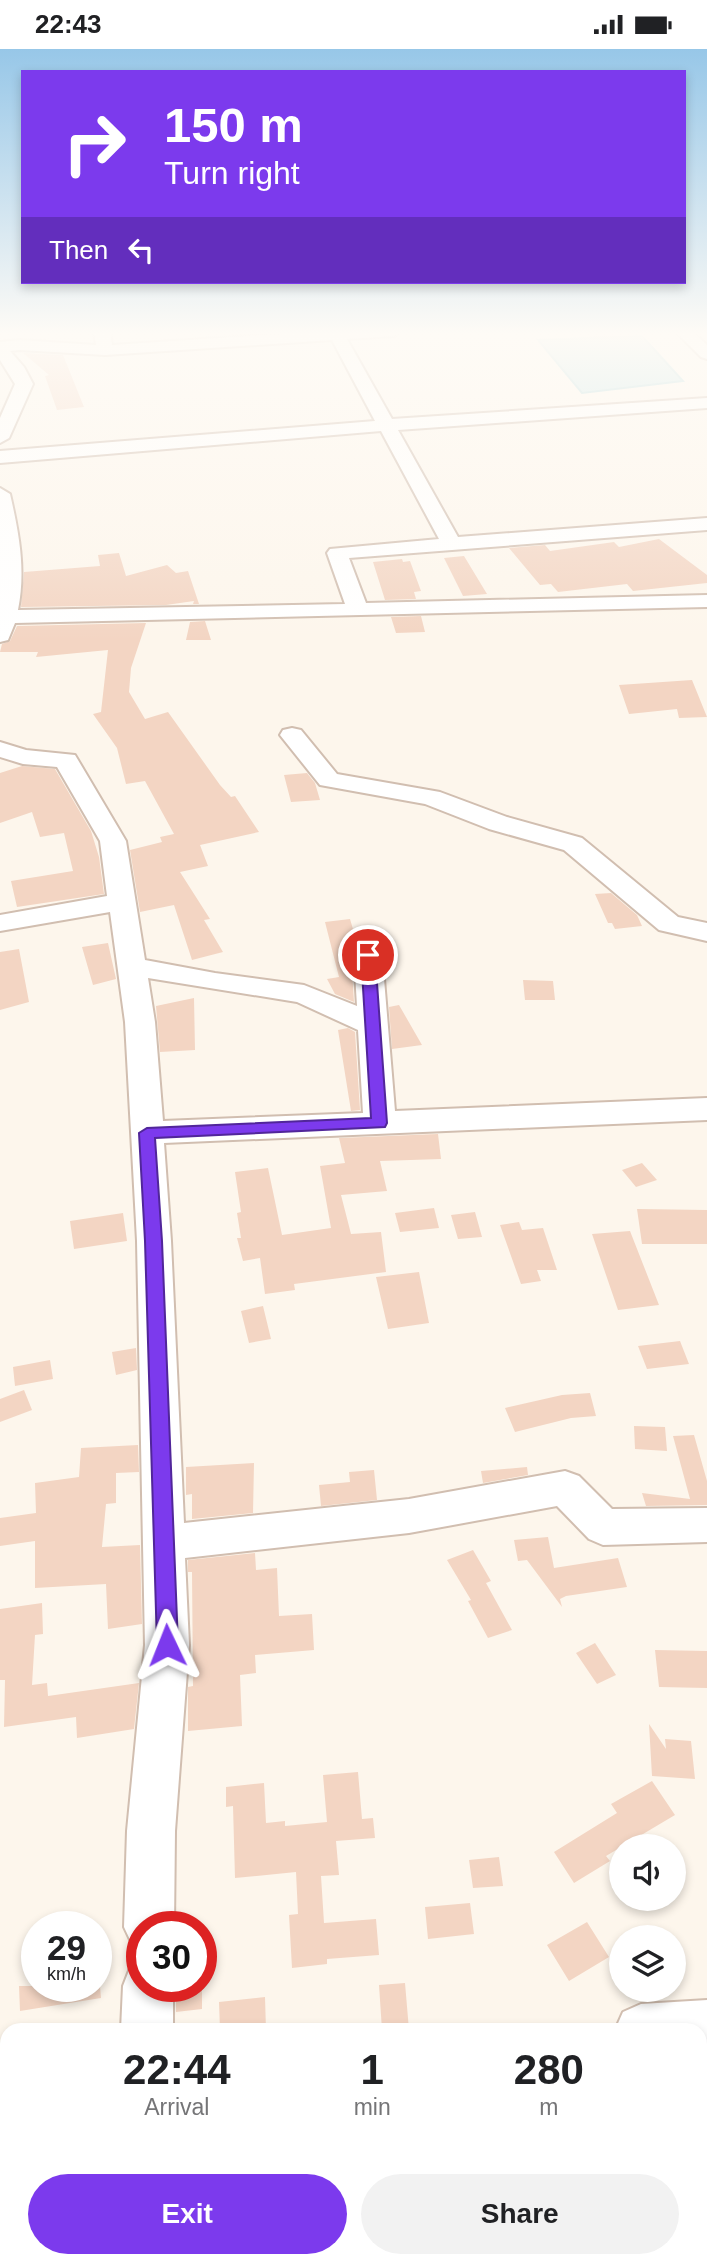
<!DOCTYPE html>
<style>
:root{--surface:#fff;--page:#f2f2f2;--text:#202124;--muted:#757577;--accent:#7c3aed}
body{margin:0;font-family:Arial,sans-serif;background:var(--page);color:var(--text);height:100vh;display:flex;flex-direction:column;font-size:26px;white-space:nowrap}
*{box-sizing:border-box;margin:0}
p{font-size:23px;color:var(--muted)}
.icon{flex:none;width:38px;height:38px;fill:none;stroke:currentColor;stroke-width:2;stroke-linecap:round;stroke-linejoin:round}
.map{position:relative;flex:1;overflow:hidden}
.panel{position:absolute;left:0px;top:1974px;width:707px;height:245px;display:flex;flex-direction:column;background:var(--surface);border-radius:21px 21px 0 0;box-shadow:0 4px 10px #0003}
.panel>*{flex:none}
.guide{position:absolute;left:21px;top:21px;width:665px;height:214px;border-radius:0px;box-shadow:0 4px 10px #0003;background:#7c3aed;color:#fff;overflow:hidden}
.tools{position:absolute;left:609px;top:1785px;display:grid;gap:14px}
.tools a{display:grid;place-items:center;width:77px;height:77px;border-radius:50%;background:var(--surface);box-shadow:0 4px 10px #0003;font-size:35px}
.speed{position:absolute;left:21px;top:1862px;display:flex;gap:14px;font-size:35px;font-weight:700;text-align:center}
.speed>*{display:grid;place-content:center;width:91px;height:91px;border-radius:50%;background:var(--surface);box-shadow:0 4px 10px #0003;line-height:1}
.speed small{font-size:18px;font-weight:400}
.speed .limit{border:10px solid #d22;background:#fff;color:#111}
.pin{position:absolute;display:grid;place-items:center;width:60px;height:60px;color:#fff;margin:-30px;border:4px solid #fff;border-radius:50%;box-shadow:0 2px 7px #0007}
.me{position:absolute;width:77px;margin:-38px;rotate:358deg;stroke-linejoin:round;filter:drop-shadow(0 0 5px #0008)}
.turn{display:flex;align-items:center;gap:24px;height:147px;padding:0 28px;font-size:32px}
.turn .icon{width:91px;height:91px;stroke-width:2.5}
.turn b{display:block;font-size:49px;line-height:60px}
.then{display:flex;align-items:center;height:66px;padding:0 28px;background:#0003;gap:14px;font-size:26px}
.eta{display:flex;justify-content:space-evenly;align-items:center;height:119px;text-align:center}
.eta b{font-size:42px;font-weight:800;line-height:49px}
.primary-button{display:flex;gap:14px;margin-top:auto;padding:14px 28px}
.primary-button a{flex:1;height:80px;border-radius:42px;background:var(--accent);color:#fff;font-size:28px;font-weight:800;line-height:80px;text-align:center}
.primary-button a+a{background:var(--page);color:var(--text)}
.status{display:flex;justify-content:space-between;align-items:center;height:49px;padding:0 35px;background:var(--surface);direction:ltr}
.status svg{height:19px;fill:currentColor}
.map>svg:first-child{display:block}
</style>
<div class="status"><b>22:43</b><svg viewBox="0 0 49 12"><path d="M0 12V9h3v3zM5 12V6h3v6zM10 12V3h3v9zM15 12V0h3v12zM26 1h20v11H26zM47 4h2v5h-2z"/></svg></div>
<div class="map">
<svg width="707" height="2219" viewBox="0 0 707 2219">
<rect width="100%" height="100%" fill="#fdf6ec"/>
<path fill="#bfe3e8" stroke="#a5d3da" stroke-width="2" d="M642,287L683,332L582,344L538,291Z"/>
<path fill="#f3d5c3" d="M23,304L63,306L84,358L57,361L45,327L49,326Z
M659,490L707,526V534L633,542L627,535L558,543L551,535L540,536L509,499L545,496L550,502L614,493L619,498Z
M119,504L126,527L167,516L176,524L188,522L199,555H193L194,552L166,556L21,558L24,523L100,517L98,506Z
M464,507L487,545L463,547L444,509Z
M402,510L403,513L410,512L421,542L414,543L416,550L385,551L373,513Z
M421,567L425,583L396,584L391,568Z
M205,572L211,591H186L190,573Z
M146,574L131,619L129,643L145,670L168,663L220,736L231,748L235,747L259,783L200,796L208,817L180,823L210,870L204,871L223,903L192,911L174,856L140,863L130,801L162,793L160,788L174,785L145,732L126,735L117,699L93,665L101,663L108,601L36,608L38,603H0L2,595L10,592L17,577Z
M692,631L707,668L679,669L677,660L629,665L619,636Z
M22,717L55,720L91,782L99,808L104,845L17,858L11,832L73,822L64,784L40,788L32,763L0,774V724Z
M307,724L315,734L320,751L291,753L284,726Z
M611,844L637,866L642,877L615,880L612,874H608L595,845Z
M350,870L358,897L351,906L354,953L335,945L327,930L339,928L325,873Z
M108,894L116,930L93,936L82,898Z
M19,900L29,953L0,961V903Z
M523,931L553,932L555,951H525Z
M194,949L195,1001L160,1003L156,957Z
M399,956L422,996L392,1000L389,958Z
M348,979L355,983L360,1061L351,1062L338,981Z
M438,1085L441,1110L380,1112L387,1142L341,1146L351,1185L381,1183L386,1223L294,1235L295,1241L265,1245L260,1209L243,1212L237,1189H241L237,1164L241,1163L235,1123L268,1119L282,1186L331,1179L320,1117L345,1114L339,1089Z
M642,1114L657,1131L636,1138L622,1121Z
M434,1159L439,1179L400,1183L395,1164Z
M637,1160L707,1161V1195H642Z
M475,1163L482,1188L458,1190L451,1166Z
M123,1164L127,1192L74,1200L70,1172Z
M519,1173L522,1181L543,1179L557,1221H537L541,1232L521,1235L500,1176Z
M630,1182L659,1256L618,1261L592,1185Z
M419,1223L429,1274L388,1280L376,1228Z
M263,1257L271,1290L249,1294L241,1262Z
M680,1292L689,1315L647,1320L638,1297Z
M136,1299L137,1321L116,1326L112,1303Z
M50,1311L53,1330L15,1337L13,1318Z
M24,1341L32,1361L0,1373V1350Z
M590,1344L596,1367L571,1369L515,1383L505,1359L562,1346Z
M634,1377L665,1378L667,1402L635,1400Z
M694,1386L707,1432V1456L646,1457L642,1444L690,1450L673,1387Z
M138,1396L139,1423L116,1424V1454L106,1455L102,1498L140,1496L142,1575L108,1580L106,1535L35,1539V1492L0,1497V1469L36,1464L35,1434L79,1428L81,1399Z
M254,1414L253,1464L192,1470V1445L186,1446V1418Z
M527,1418L528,1426L483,1434L481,1422Z
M374,1421L377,1451L321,1457L319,1436L350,1433L349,1423Z
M548,1488L554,1519L618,1509L627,1538L566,1547L560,1550L562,1558L527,1511L518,1512L514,1491Z
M473,1501L491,1532L486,1534L512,1581L488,1589L468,1552L471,1551L447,1511Z
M255,1504L256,1521L277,1519L279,1567L312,1565L314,1601L255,1606L256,1624L240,1626L242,1677L188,1682V1638L193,1637L192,1523H188V1511Z
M42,1554L43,1585L35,1586L32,1636L47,1634L48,1647L139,1634L134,1680L77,1689L76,1668L4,1678L5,1631H0V1560Z
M595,1594L616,1626L597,1635L576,1604Z
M655,1601L707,1602V1639L659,1638Z
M649,1675L666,1700L665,1690L691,1692L695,1730L652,1727Z
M358,1723L362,1770L373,1769L375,1789L336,1792L339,1826L321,1827L324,1874L376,1870L379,1906L327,1910V1915L292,1919L289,1866L298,1865L296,1823L235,1829L233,1757L226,1758V1738L264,1734L266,1774L285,1772V1777L327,1773L323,1726Z
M652,1732L675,1766L606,1807L610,1812L574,1834L554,1803L617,1764L611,1755Z
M499,1808L503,1837L473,1839L469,1811Z
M470,1854L474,1885L428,1890L425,1858Z
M587,1873L609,1908L569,1932L547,1896Z
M405,1934L409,1981H382L379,1936Z
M19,1937H100L101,1949L20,1962Z
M176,1937H202V1960L176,1963Z
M265,1948L266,1981H220L219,1953Z"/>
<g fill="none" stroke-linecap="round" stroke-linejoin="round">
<g stroke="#d1beb0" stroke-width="4">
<path id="minor" d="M94,282H110L112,296L327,282H402L394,287L347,290L392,370L707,349V359L398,381L458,488L707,469V481L349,509L366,554L707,546V558L15,574L8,591L0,593V439L10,445C19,484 26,521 18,561L345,555L327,504L330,500L439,490L381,382L0,414V402L375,372L332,291L105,306L20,301L10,302L24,318L33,335L9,389L0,394V369L15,335L0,311V293L20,291L96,296Z
M675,282H692L707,296V310L701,308Z
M292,679L301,681L337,725L440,743L507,768L582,789L678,868L707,874V892L659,881L564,801L489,780L425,755L320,736L280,686L283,681Z
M0,693L26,701L75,706L78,711L126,792L145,911L215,924L304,936L357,957L354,906L358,900L368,897L378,900L382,906L395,1062L707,1049V1071L164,1094L171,1192L184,1474L409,1450L565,1422L579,1427L612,1460L707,1459V1493L603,1496L589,1490L557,1457L409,1484L185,1509L189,1596L175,1782L174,1878H142V1900L132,1895L124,1878L127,1782L145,1596L137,1192L125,973L110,863L0,882V866L107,847L100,792L57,718L23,715L0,708ZM148,929L297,953L358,981L363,1064L163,1072L155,973Z
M142,1914V1937H173V1981H121L123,1937L130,1919Z
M707,1951V2003H700V1981H615L623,1963L641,1955Z
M112,2212H168V2219H112Z"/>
</g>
<use href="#minor" fill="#fff" fill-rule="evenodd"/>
</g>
<linearGradient id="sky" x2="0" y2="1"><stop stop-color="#97c7e8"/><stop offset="0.48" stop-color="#fefbf6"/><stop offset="1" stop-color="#fefbf6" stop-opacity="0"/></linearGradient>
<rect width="707" height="592" fill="url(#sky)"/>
<path fill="#7c3aed" stroke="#51269a" stroke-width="2" d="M368,902L375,906L387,1074L385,1078L155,1089L162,1192L178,1596L174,1602L167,1605L160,1602L157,1596L145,1192L139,1084L147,1079L371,1069L361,906Z"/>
</svg>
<div class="tools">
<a><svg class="icon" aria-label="sound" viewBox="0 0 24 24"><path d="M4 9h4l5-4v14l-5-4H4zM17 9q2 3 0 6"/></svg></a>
<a><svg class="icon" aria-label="layers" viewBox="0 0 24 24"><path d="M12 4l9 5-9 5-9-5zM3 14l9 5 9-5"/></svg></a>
</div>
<div class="speed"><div>29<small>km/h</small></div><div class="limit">30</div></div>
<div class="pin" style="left:368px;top:906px;background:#d93025"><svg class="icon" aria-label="arrive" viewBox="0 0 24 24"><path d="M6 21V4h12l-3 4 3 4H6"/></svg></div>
<svg class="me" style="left:167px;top:1596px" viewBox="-20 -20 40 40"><path d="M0-17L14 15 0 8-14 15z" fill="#7c3aed" stroke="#fff" stroke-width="4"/></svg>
<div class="guide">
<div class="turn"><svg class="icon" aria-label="right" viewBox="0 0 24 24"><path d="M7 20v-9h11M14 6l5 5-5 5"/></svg><div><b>150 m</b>Turn right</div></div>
<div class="then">Then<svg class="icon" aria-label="left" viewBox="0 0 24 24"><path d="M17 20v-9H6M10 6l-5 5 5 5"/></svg></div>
</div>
<section class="panel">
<div class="eta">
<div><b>22:44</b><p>Arrival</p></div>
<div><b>1</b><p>min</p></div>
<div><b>280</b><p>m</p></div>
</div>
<div class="primary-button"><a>Exit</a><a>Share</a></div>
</section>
</div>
